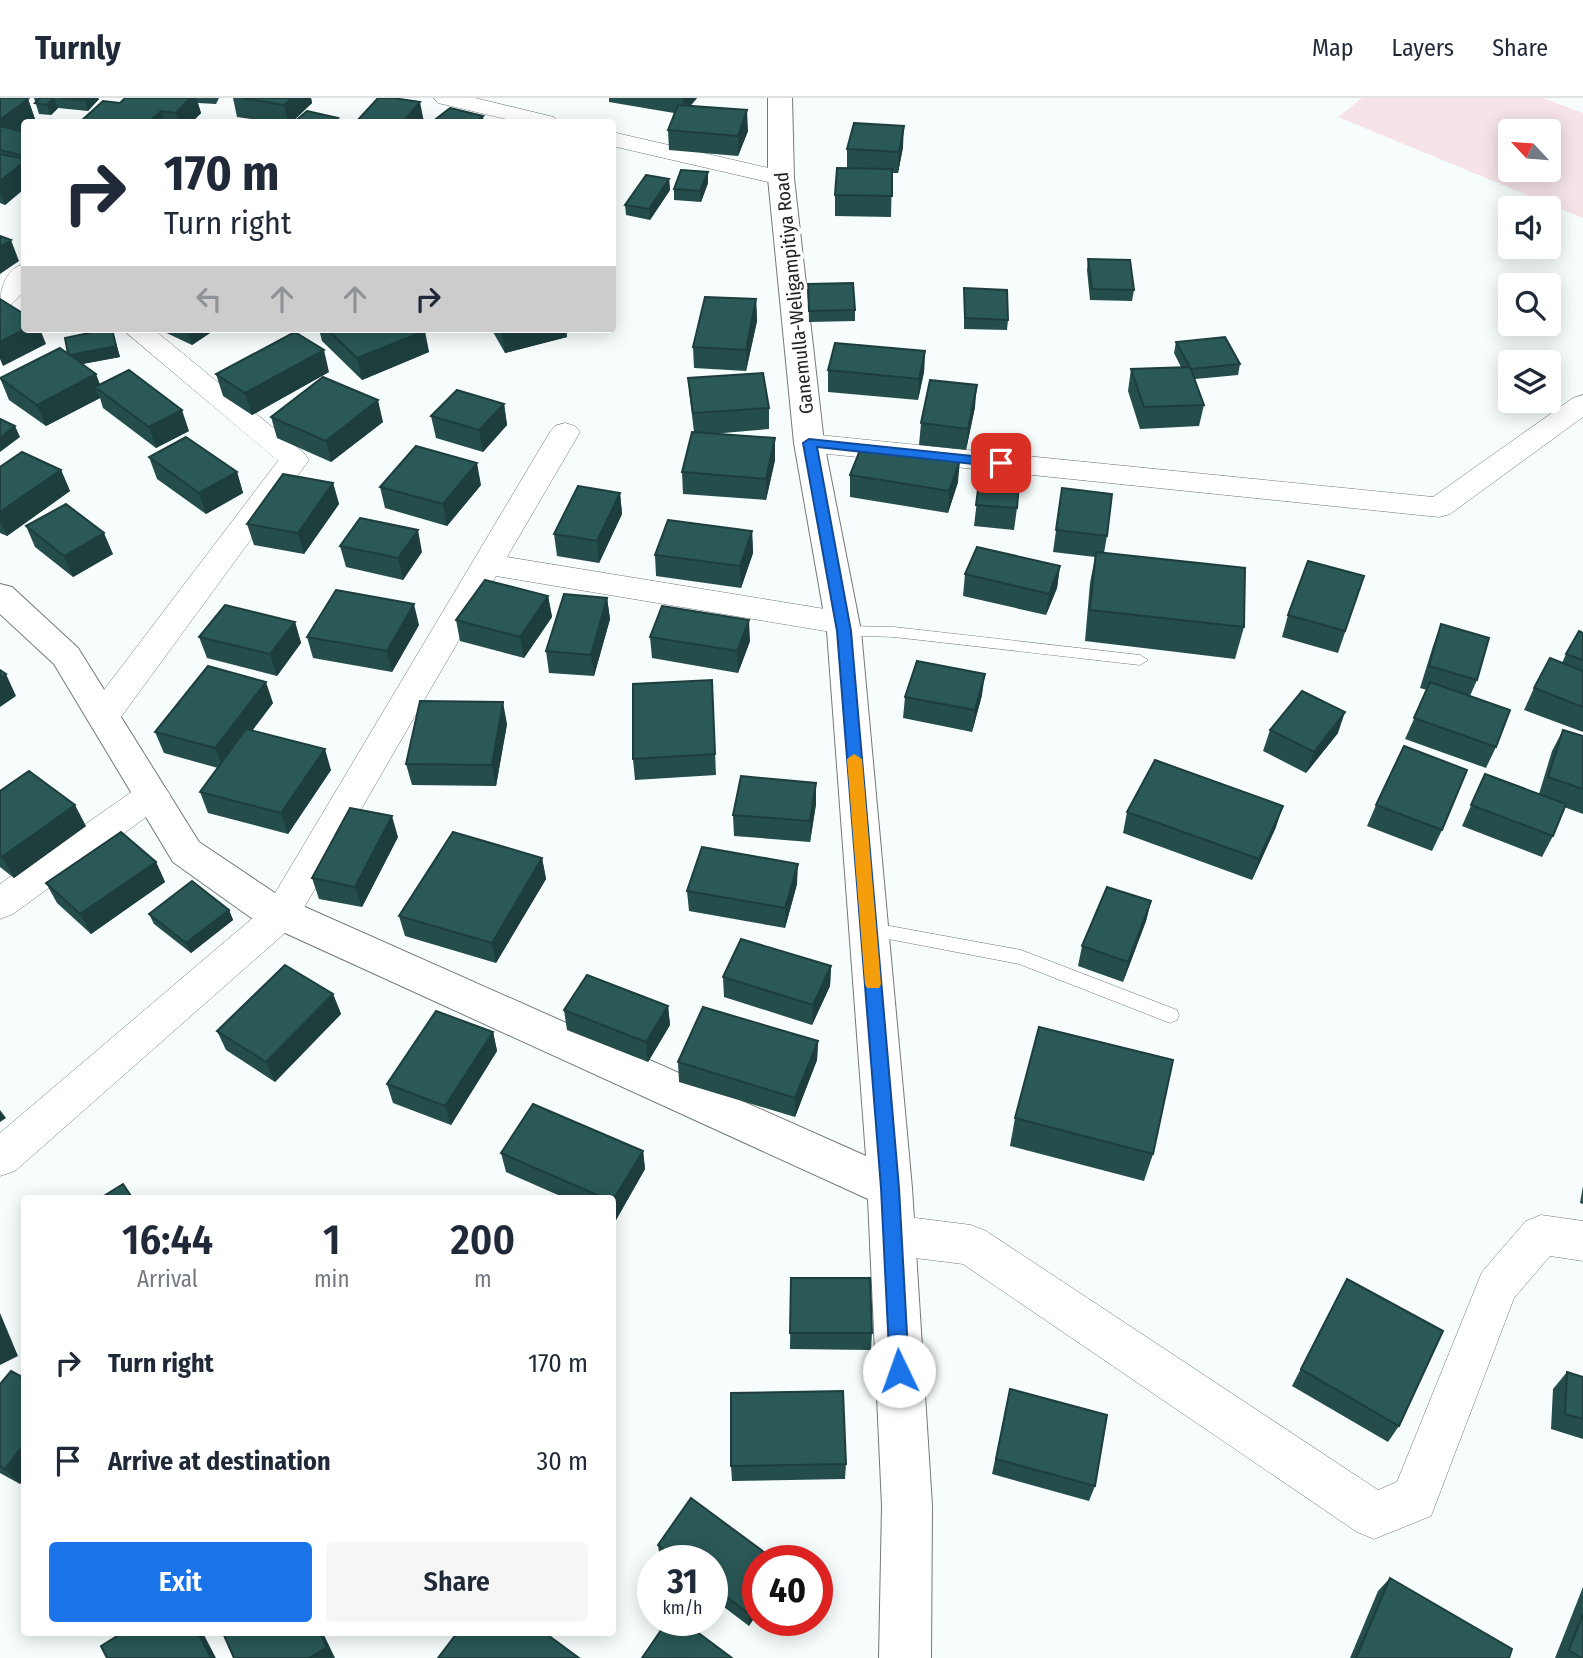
<!DOCTYPE html>
<style>
:root{--surface:#fff;--page:#f6f6f7;--text:#1f2937;--muted:#747a83;--line:#e0e1e3;--accent:#1a73e8}
body{margin:0;font-family:"Fira Sans Condensed",sans-serif;background:var(--page);color:var(--text);height:100vh;display:flex;flex-direction:column;font-size:26px;white-space:nowrap}
*{box-sizing:border-box;margin:0}
p{font-size:23px;color:var(--muted)}
.icon{flex:none;width:38px;height:38px;fill:none;stroke:currentColor;stroke-width:2;stroke-linecap:round;stroke-linejoin:round}
.map{position:relative;flex:1;overflow:hidden}
.panel{position:absolute;left:21px;top:1097px;width:595px;height:441px;display:flex;flex-direction:column;background:var(--surface);border-radius:7px;box-shadow:0 4px 18px #0003}
.panel>*{flex:none}
.hud{position:absolute;left:21px;top:21px;width:595px;height:214px;border-radius:7px;box-shadow:0 4px 18px #0003;background:#fff;color:var(--text);overflow:hidden}
.needle{width:46px;rotate:296deg}
.buttons{position:absolute;left:1498px;top:21px;display:grid;gap:14px}
.buttons a{display:grid;place-items:center;width:63px;height:63px;border-radius:7px;background:var(--surface);box-shadow:0 4px 18px #0003;font-size:35px}
.speed{position:absolute;left:637px;top:1447px;display:flex;gap:14px;font-size:35px;font-weight:700;text-align:center}
.speed>*{display:grid;place-content:center;width:91px;height:91px;border-radius:50%;background:var(--surface);box-shadow:0 4px 18px #0003;line-height:1}
.speed small{font-size:18px;font-weight:400}
.speed .limit{border:10px solid #d22;background:#fff;color:#111}
.pin{position:absolute;display:grid;place-items:center;width:60px;height:60px;color:#fff;margin:-30px;border-radius:14px;box-shadow:0 4px 10px #0006}
.me{position:absolute;width:77px;margin:-38px;rotate:357deg;stroke-linejoin:round;filter:drop-shadow(0 0 5px #0008)}
.turn{display:flex;align-items:center;gap:24px;height:147px;padding:0 28px;font-size:32px}
.turn .icon{width:91px;height:91px;stroke-width:2.5}
.turn b{display:block;font-size:49px;line-height:60px}
.lanes{display:flex;align-items:center;height:66px;padding:0 28px;background:#0003;justify-content:center;gap:35px;direction:ltr}
.lanes .off{opacity:.35}
.eta{display:flex;justify-content:space-evenly;align-items:center;height:119px;text-align:center}
.eta b{font-size:42px;font-weight:600;line-height:49px}
.cta{display:flex;gap:14px;margin-top:auto;padding:14px 28px}
.cta a{flex:1;height:80px;border-radius:7px;background:var(--accent);color:#fff;font-size:28px;font-weight:600;line-height:80px;text-align:center}
.cta a+a{background:var(--page);color:var(--text)}
ul{padding:0;list-style:none}
li{display:flex;align-items:center;gap:21px;height:98px;padding:0 28px}
li div{flex:1}
li b{display:block;font-size:26px}
li em{font-style:normal}
header{display:flex;align-items:center;gap:42px;box-sizing:border-box;height:98px;padding:0 35px;background:var(--surface);border-bottom:2px solid var(--line)}
header strong{font-size:33px}
nav{display:flex;gap:38px;margin-inline-start:auto;font-size:24px}
.map>svg:first-child{display:block}
</style>
<header>
<strong>Turnly</strong>
<nav><a>Map</a><a>Layers</a><a>Share</a></nav>
</header>
<div class="map">
<svg width="1583" height="1560" viewBox="0 0 1583 1560">
<rect width="100%" height="100%" fill="#f7fdfd"/>
<path fill="#f5e3e7" fill-rule="evenodd" d="M1362,0H1543L1583,15V120L1338,19ZM1510,33H1549V72H1510Z"/>
<g fill="none" stroke-linecap="round" stroke-linejoin="round">
<g stroke="#737978" stroke-width="1">
<path id="lane" d="M844,528L894,529L1140,557L1148,562L1140,567L894,539L839,537L836,533L839,529Z
M868,824L1021,852L1177,912L1179,917L1177,922L1170,925L1019,866L862,836L859,831L862,826Z"/>
</g>
<g stroke="#737978" stroke-width="1">
<path id="street" d="M434,0H475L554,19L558,24H519L438,5Z
M612,34L790,75L793,80L790,85L781,87L612,48Z
M24,166V194L9,209L0,211C0,193 4,171 24,166Z
M122,231H153L304,355L309,362L115,627L103,630L91,627L86,618L91,609L278,363Z
M1583,297V319L1450,416L1439,419L809,354L799,351L794,345L799,339L809,336L1433,399L1573,300Z
M565,325L575,328L580,334L507,459L843,514L854,517L859,525L854,533L843,536L496,478L294,827L15,1073L0,1078V1035L268,807L550,334L555,328Z
M152,684L164,688L170,697L164,706L13,816L0,821V786L140,688Z
M892,1117L971,1127L986,1133L1378,1392L1397,1384L1482,1174L1526,1123L1541,1117L1583,1123V1163L1550,1158L1514,1200L1431,1418L1374,1441L1357,1434L963,1166L892,1157L877,1151L871,1137L877,1123Z"/>
</g>
<g stroke="#737978" stroke-width="2">
<path id="secondary" d="M768,0H792L794,80L824,345L861,533L912,1090L932,1408L931,1560H879L882,1408L868,1101L250,819L173,764L54,566L0,516V486L12,489L78,550L199,744L278,797L866,1058L827,533L794,345L768,80Z"/>
</g>
<use href="#lane" fill="#fff" fill-rule="evenodd"/>
<use href="#street" fill="#fff" fill-rule="evenodd"/>
<use href="#secondary" fill="#fff" fill-rule="evenodd"/>
</g>
<path fill="#244d4b" d="M0,0L28,1L35,21L31,24H24L21,33L24,34V91L5,107L0,105Z
M34,0H98L99,1L88,13L58,10L51,17L39,16Z
M125,0H219L216,6L198,5L201,15L192,24H80L120,5Z
M233,0H311L312,5L292,24H271L237,19Z
M609,0H697L690,8L748,33L738,58L669,52L668,32L674,15L609,4Z
M903,49L898,75H892L891,119L835,118V97L847,70V51Z
M669,81L670,92L650,122L626,117L625,107Z
M708,85L701,104L674,102V91Z
M1088,161L1134,192L1132,203L1090,202L1087,172Z
M808,186L855,212V223L809,224Z
M964,190L1008,222L1007,232L964,231Z
M756,201L757,223L746,273L694,270L693,249Z
M112,231L120,259L82,266L100,287L189,333L156,350L103,310L100,300L46,328L9,302L0,280L68,256Z
M158,231H216L192,247Z
M319,231H422L429,254L362,282L322,243Z
M492,231H566L567,239L505,255L493,234Z
M1176,244L1240,266L1238,277L1195,281L1204,307L1199,328L1140,331L1128,293L1131,271L1181,269L1174,255Z
M925,253L924,274L918,302L828,294V272Z
M329,274L252,317L223,298L216,276Z
M688,280L769,310V331L712,336L775,340V362L766,402L683,396L682,374L694,334L690,301Z
M504,306L507,327L483,354L436,340L431,318Z
M975,309L966,352L919,347L921,325Z
M271,319L383,324L331,364L277,340Z
M149,359L237,374L243,395L206,416L157,381Z
M982,360L1017,410L1014,432L974,428Z
M0,369L61,372L70,393L7,438L0,435Z
M850,377L958,384L948,415L850,399Z
M333,385L339,406L304,456L254,447L247,426Z
M481,387L447,428L385,410L380,389Z
M1062,390L1107,438L1104,455L1244,529L1235,561L1085,543L1090,485L1095,459L1053,454Z
M620,395L622,416L599,465L557,458L554,436Z
M26,428L113,456L73,479L35,449Z
M752,433L753,455L741,490L656,478L655,457Z
M340,448L422,454L403,482L346,469Z
M1060,468L1057,490L1046,517L963,498L965,476Z
M1364,478L1338,555L1282,539L1288,517Z
M548,498L552,519L524,560L460,543L456,522Z
M607,500L610,521L594,578L549,575L546,553Z
M295,524L301,545L277,578L207,560L199,539Z
M1441,526L1477,582L1470,598L1496,649L1486,670L1405,641L1427,592L1420,590L1433,548Z
M419,527L392,574L313,560L307,539Z
M1583,535V634L1524,612L1534,590L1562,565L1566,556Z
M650,539L750,543L738,575L652,560Z
M712,582L716,677L635,682L633,661Z
M982,597L972,634L903,620L905,599Z
M273,605L252,633L331,672L288,736L208,715L200,694L218,670L164,655L155,634Z
M507,626L496,688L412,687L406,666Z
M1270,632L1338,635L1306,675L1263,653Z
M1563,632L1583,638V716L1564,709L1553,738L1542,759L1462,728L1485,676L1539,696L1552,653Z
M0,693L86,728L14,780L0,769Z
M816,706L810,744L734,738L733,717Z
M1376,707L1442,732L1432,753L1367,728Z
M1127,714L1276,729L1252,782L1123,735Z
M398,739L362,809L319,801L312,780Z
M542,760L546,781L496,865L405,838L399,818Z
M156,764L165,784L91,836L57,805L46,785Z
M797,786L785,830L689,813L687,793Z
M1151,803L1146,823L1123,884L1078,868L1082,848Z
M229,812L233,822L191,855L154,826L149,816Z
M831,868L830,888L812,927L724,899L723,879Z
M333,896L341,916L275,984L226,952L217,933Z
M668,908L670,927L648,964L567,932L564,912Z
M493,934L497,953L451,1027L393,1005L387,986Z
M818,943L817,962L795,1019L679,984L678,964Z
M1015,1020L1153,1056L1144,1083L1010,1048Z
M643,1053L645,1071L616,1122L612,1120V1101H567L506,1074L501,1055Z
M1583,1088V1106L1580,1105Z
M791,1180L872,1235L871,1252L790,1251Z
M1347,1181L1399,1328L1388,1344L1292,1288Z
M1567,1274L1583,1279V1341L1551,1331L1553,1291Z
M24,1280V1380L20,1386L0,1375V1286Z
M1010,1291L1095,1388L1089,1403L992,1376Z
M846,1366L845,1381L732,1383L731,1368Z
M658,1447L776,1463L749,1528L712,1500V1463H663L660,1461Z
M1390,1480L1509,1560H1350L1378,1493Z
M1583,1489V1560H1555Z"/>
<path fill="#1d3e3d" d="M54,0L58,10L51,17L47,7Z
M87,0H98L99,1L88,13L85,2Z
M190,0H196L201,15L192,24H179L176,15Z
M292,0H311L312,5L292,24H288L284,7Z
M683,0H697L683,17Z
M28,1L35,21L31,24H24V30L2,47L0,41V22Z
M420,4L424,24H403Z
M747,12L748,33L738,58V38Z
M161,13L164,24H149Z
M483,18L484,24H475Z
M904,28L903,49L898,75L899,54Z
M24,64V91L5,107L0,94V83Z
M708,74V85L701,104L700,93Z
M669,81L670,92L650,122L649,111Z
M11,142L19,163L0,176V149Z
M756,201L757,223L746,273V252Z
M25,231H40L46,246L3,268L0,261V244Z
M112,231L120,259L72,268L68,257Z
M187,231H216L192,247Z
M512,231H566L567,239L505,255L502,234Z
M425,233L429,254L362,282L357,260Z
M324,252L329,274L252,317L245,295Z
M925,253L924,274L918,302L919,281Z
M96,276L103,294L95,289L100,300L46,328L37,307Z
M977,287L975,309L966,352L968,331Z
M378,302L383,324L331,364L326,343Z
M504,306L507,327L483,354L479,332Z
M182,312L189,333L156,350L149,329Z
M15,328L20,339L0,354V340Z
M775,340V362L766,402V381Z
M960,362L958,384L948,415L949,393Z
M477,365L481,387L447,428L443,406Z
M61,372L70,393L7,438L0,423V414Z
M237,374L243,395L206,416L199,395Z
M333,385L339,406L304,456L298,435Z
M620,395L622,416L599,465L597,443Z
M418,432L422,454L403,482L398,460Z
M752,433L753,455L741,490L740,468Z
M104,435L113,456L73,479L64,458Z
M1060,468L1057,490L1046,517L1049,496Z
M548,498L552,519L524,560L520,539Z
M607,500L610,521L594,578L591,557Z
M414,506L419,527L392,574L387,553Z
M749,522L750,543L738,575L737,553Z
M295,524L301,545L277,578L270,556Z
M6,576L16,598L0,609V580Z
M985,576L982,597L972,634L975,612Z
M266,584L273,605L223,671L215,650Z
M503,604L507,626L496,688L492,667Z
M1345,614L1338,635L1306,675L1314,654Z
M325,651L331,672L288,736L281,715Z
M816,685V706L810,744V723Z
M75,707L86,728L14,780L2,759Z
M1283,708L1276,729L1252,782L1259,761Z
M392,718L398,739L362,809L355,789Z
M542,760L546,781L496,865L492,845Z
M156,764L165,784L91,836L80,816Z
M798,766L797,786L785,830V810Z
M1151,803L1146,823L1123,884L1128,864Z
M229,812L233,822L191,855L186,845Z
M831,868L830,888L812,927L813,907Z
M333,896L341,916L275,984L266,964Z
M668,908L670,927L648,964L646,944Z
M493,934L497,953L451,1027L445,1008Z
M818,943L817,962L795,1019V1000Z
M0,1012L6,1020L0,1024Z
M643,1053L645,1071L616,1122L612,1104Z
M0,1215L18,1258L0,1267Z
M24,1346V1380L20,1386L5,1371Z
M758,1501V1515L749,1528L748,1515Z
M198,1535H203L216,1560H211Z
M320,1535H323L335,1560H309Z"/>
<path fill="#2a5957" stroke="#1d3e3d" stroke-width="2" d="M0,0H24L28,1L0,22Z
M40,0H54L47,7L35,5Z
M61,0H87L85,2Z
M125,0H190L176,15L161,13L149,24H80L103,3L120,5Z
M242,0H292L284,7Z
M378,0H393L420,4L403,24H356Z
M678,7L747,12L738,38L668,32Z
M450,10L483,18L475,24H432Z
M307,13L338,20L333,24H294Z
M854,25L904,28L899,54L847,51Z
M0,28L24,34V58L0,52Z
M0,56L24,61V64L0,83Z
M837,70L892,71V98L835,97Z
M681,72L708,74L700,93L674,91Z
M646,77L669,81L649,111L625,107Z
M0,138L11,142L0,149Z
M1088,161L1130,162L1134,192L1092,191Z
M853,185L855,212L809,213L808,186Z
M964,190L1007,192L1008,222L965,220Z
M705,199L756,201L746,252L693,249Z
M0,201L24,216L25,231L0,244Z
M108,231H112L116,248L70,257L68,256L65,240Z
M327,231H422L425,233L357,260Z
M500,231H512L502,234Z
M295,234L324,252L245,295L216,276Z
M1225,239L1240,266L1191,271L1176,244Z
M835,245L925,253L919,281L828,272Z
M60,250L96,276L37,307L0,280Z
M1190,269L1204,307L1144,309L1131,271Z
M129,272L182,312L149,329L95,289Z
M763,275L769,310L693,315L688,280Z
M323,279L378,302L326,343L271,319Z
M930,282L977,287L968,331L921,325Z
M457,292L504,306L479,332L431,318Z
M0,321L15,328L0,340Z
M692,334L775,340L766,381L682,374Z
M186,339L237,374L199,395L149,359Z
M862,347L960,362L949,393L850,377Z
M416,348L477,365L443,406L380,389Z
M22,354L61,372L0,414V369Z
M982,360L1021,363L1017,410L976,407Z
M283,376L333,385L298,435L247,426Z
M578,388L620,395L597,443L554,436Z
M1062,390L1112,396L1107,438L1056,432Z
M66,406L104,435L64,458L26,428Z
M360,420L418,432L398,460L340,448Z
M668,422L752,433L740,468L655,457Z
M977,449L1060,468L1049,496L965,476Z
M1096,454L1245,470L1244,529L1090,512Z
M1308,463L1364,478L1345,533L1288,517Z
M485,482L548,498L520,539L456,522Z
M336,492L414,506L387,553L307,539Z
M564,496L607,500L591,557L546,553Z
M225,507L295,524L270,556L199,539Z
M662,508L749,522L737,553L650,539Z
M1441,526L1489,540L1477,582L1429,568Z
M1579,533L1583,535V562L1566,556Z
M1550,560L1583,573V609L1534,590Z
M917,563L985,576L975,612L905,599Z
M208,568L266,584L215,650L155,634Z
M0,572L6,576L0,580Z
M712,582L715,656L633,661V586Z
M1430,584L1510,612L1496,649L1414,620Z
M1302,593L1345,614L1314,654L1270,632Z
M420,603L503,604L492,667L406,666Z
M246,631L325,651L281,715L200,694Z
M1563,632L1583,638V691L1548,679Z
M1404,648L1467,672L1442,732L1376,707Z
M1155,662L1283,708L1259,761L1127,714Z
M29,673L75,707L2,759L0,757V693Z
M1485,676L1566,706L1553,738L1471,707Z
M741,678L816,685L810,723L733,717Z
M350,710L392,718L355,789L312,780Z
M121,734L156,764L80,816L46,785Z
M453,734L542,760L492,845L399,818Z
M702,749L798,766L785,810L687,793Z
M192,783L229,812L186,845L149,816Z
M1107,789L1151,803L1128,864L1082,848Z
M741,841L831,868L813,907L723,879Z
M285,867L333,896L266,964L217,933Z
M587,877L668,908L646,944L564,912Z
M703,909L818,943L795,1000L678,964Z
M436,913L493,934L445,1008L387,986Z
M1039,929L1173,962L1153,1056L1015,1020Z
M533,1006L643,1053L612,1104V1101H606L501,1055Z
M123,1086L133,1101H99Z
M791,1180H870L872,1235H790Z
M1347,1181L1443,1233L1399,1328L1301,1271Z
M0,1233L3,1241L0,1243Z
M11,1273L24,1280V1346L5,1371L0,1368V1286Z
M1567,1274L1583,1279V1321L1565,1316Z
M1010,1291L1107,1317L1095,1388L996,1361Z
M843,1293L846,1366L731,1368V1295Z
M691,1400L776,1463H758V1501L748,1515L712,1488V1463H679L658,1447Z
M1390,1480L1512,1551L1509,1560H1356Z
M1583,1516V1560H1581L1569,1552Z
M668,1522H681L732,1560H642Z
M122,1535H198L211,1560H107L101,1548Z
M223,1535H320L327,1549L309,1560H234Z
M457,1535H545L579,1560H438Z"/>
<path fill="#1a73e8" stroke="#114b97" stroke-width="2" d="M809,341L1001,361L1007,365L1001,369L817,349L851,533L899,1090L909,1273L906,1279L899,1282L892,1279L890,1273L881,1090L837,533L803,345Z"/>
<path fill="#f59e0b" d="M854,656L862,661L881,886L879,890H867L865,886L847,661Z"/>
<g text-anchor="middle" dominant-baseline="central" stroke-width="7" stroke-linejoin="round" paint-order="stroke">
<g font-size="19" fill="#212323" stroke="#fff">
<text transform="translate(794 195) rotate(-96)">Ganemulla-Weligampitiya Road</text>
</g>
</g>
</svg>
<div class="buttons">
<a><svg class="needle" viewBox="-14 -14 28 28"><path d="M0-13l5 13h-10z" fill="#e53935"/><path d="M0 13l5-13h-10z" fill="#747a83"/></svg></a>
<a><svg class="icon" aria-label="sound" viewBox="0 0 24 24"><path d="M4 9h4l5-4v14l-5-4H4zM17 9q2 3 0 6"/></svg></a>
<a><svg class="icon" aria-label="search" viewBox="0 0 24 24"><circle cx="10" cy="10" r="6"/><path d="M15 15l6 6"/></svg></a>
<a><svg class="icon" aria-label="layers" viewBox="0 0 24 24"><path d="M12 4l9 5-9 5-9-5zM3 14l9 5 9-5"/></svg></a>
</div>
<div class="speed"><div>31<small>km/h</small></div><div class="limit">40</div></div>
<div class="pin" style="left:1001px;top:365px;background:#d93025"><svg class="icon" aria-label="arrive" viewBox="0 0 24 24"><path d="M6 21V4h12l-3 4 3 4H6"/></svg></div>
<svg class="me" style="left:899px;top:1273px" viewBox="-20 -20 40 40"><circle r="19" fill="#fff"/><path d="M0-13L10 11 0 6-10 11z" fill="#1a73e8"/></svg>
<div class="hud">
<div class="turn"><svg class="icon" aria-label="right" viewBox="0 0 24 24"><path d="M7 20v-9h11M14 6l5 5-5 5"/></svg><div><b>170 m</b>Turn right</div></div>
<div class="lanes"><svg class="icon off" aria-label="left" viewBox="0 0 24 24"><path d="M17 20v-9H6M10 6l-5 5 5 5"/></svg><svg class="icon off" aria-label="ahead" viewBox="0 0 24 24"><path d="M12 20V5M6 11l6-6 6 6"/></svg><svg class="icon off" aria-label="ahead" viewBox="0 0 24 24"><path d="M12 20V5M6 11l6-6 6 6"/></svg><svg class="icon" aria-label="right" viewBox="0 0 24 24"><path d="M7 20v-9h11M14 6l5 5-5 5"/></svg></div>
</div>
<section class="panel">
<div class="eta">
<div><b>16:44</b><p>Arrival</p></div>
<div><b>1</b><p>min</p></div>
<div><b>200</b><p>m</p></div>
</div>
<ul>
<li><svg class="icon" aria-label="right" viewBox="0 0 24 24"><path d="M7 20v-9h11M14 6l5 5-5 5"/></svg><div><b>Turn right</b></div><em>170 m</em></li>
<li><svg class="icon" aria-label="arrive" viewBox="0 0 24 24"><path d="M6 21V4h12l-3 4 3 4H6"/></svg><div><b>Arrive at destination</b></div><em>30 m</em></li>
</ul>
<div class="cta"><a>Exit</a><a>Share</a></div>
</section>
</div>
